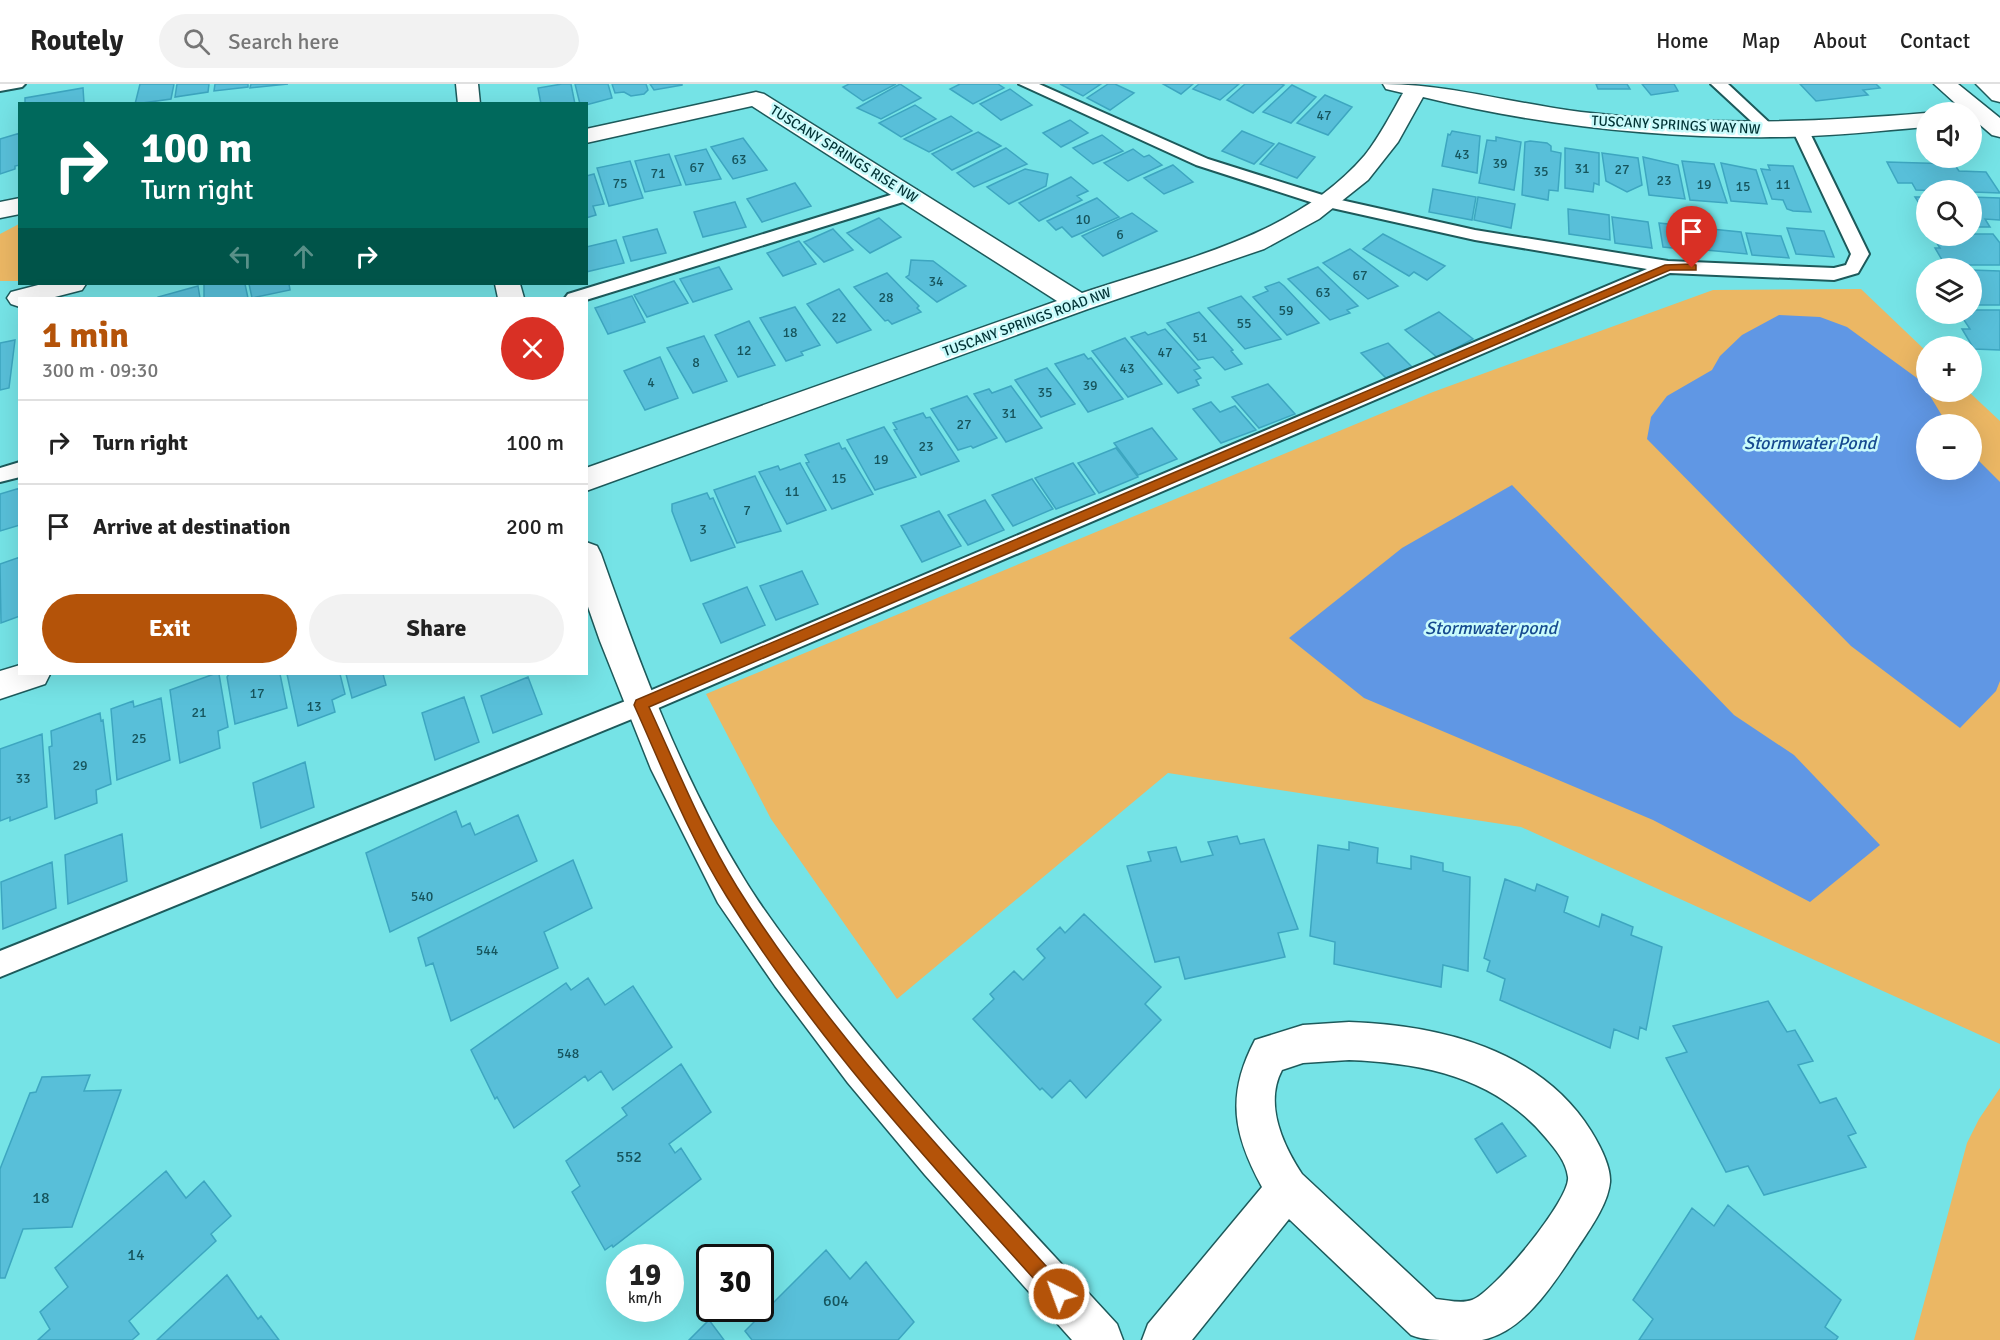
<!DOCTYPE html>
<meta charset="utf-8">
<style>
:root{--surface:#fff;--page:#f2f2f2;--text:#222;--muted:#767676;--line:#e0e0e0;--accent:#b45309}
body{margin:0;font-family:Signika,sans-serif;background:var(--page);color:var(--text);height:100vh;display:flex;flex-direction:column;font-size:22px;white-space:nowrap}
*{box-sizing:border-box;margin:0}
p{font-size:20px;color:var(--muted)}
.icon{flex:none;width:33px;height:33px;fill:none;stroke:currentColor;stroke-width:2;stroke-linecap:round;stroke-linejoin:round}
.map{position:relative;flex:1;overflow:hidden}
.panel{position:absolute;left:18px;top:213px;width:570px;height:378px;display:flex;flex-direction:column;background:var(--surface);border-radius:0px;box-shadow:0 6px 24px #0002}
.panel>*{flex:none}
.top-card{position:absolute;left:18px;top:18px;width:570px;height:183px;border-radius:0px;box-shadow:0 6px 24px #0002;background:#00695c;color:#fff;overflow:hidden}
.buttons{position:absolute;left:1916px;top:18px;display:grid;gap:12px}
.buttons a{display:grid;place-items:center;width:66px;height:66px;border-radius:50%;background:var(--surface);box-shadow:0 6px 24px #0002;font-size:30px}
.speed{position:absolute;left:606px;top:1160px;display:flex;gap:12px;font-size:30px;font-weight:700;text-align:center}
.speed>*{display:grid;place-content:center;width:78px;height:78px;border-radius:50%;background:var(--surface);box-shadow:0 6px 24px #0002;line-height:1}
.speed small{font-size:15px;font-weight:400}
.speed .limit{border:3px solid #111;border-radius:9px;background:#fff;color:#111}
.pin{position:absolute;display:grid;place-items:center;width:51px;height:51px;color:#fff;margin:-62px -26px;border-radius:50% 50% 50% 0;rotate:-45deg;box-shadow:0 0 6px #0007}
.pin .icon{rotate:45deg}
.me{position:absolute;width:66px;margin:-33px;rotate:318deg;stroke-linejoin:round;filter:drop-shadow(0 0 4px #0008)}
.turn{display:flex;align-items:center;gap:21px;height:126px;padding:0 24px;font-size:27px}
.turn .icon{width:78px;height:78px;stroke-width:2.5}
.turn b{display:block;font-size:42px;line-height:51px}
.lanes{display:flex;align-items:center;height:57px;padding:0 24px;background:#0003;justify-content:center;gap:30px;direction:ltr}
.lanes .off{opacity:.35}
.round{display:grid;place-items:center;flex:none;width:63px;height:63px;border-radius:32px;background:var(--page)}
.summary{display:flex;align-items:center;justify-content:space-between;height:102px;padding:0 24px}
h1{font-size:36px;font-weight:700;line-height:45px;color:var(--accent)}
.primary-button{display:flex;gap:12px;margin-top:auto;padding:12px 24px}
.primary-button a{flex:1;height:69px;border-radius:36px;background:var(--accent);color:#fff;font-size:24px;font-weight:700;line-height:69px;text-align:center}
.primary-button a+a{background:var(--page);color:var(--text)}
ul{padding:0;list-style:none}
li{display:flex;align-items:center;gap:18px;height:84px;padding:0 24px;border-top:2px solid var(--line)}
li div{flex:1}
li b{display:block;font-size:22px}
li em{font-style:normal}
header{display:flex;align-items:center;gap:36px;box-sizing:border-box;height:84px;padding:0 30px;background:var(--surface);border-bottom:2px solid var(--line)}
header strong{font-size:28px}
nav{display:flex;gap:33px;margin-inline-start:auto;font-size:21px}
.search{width:420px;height:54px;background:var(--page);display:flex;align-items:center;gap:15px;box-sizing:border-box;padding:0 21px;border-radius:33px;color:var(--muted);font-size:22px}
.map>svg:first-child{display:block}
</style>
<header>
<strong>Routely</strong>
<div class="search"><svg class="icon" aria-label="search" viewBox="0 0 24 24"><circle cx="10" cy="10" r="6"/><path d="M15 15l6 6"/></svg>Search here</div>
<nav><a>Home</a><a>Map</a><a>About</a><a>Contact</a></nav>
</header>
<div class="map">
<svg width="2000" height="1256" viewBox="0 0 2000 1256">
<rect width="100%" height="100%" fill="#75e3e6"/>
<path fill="#ebb764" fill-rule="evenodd" d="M19,140V197H0V150Z
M1861,205L1926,267V308H1969L2000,337V960L1521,743L1168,689L897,915L771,735L706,610L1433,308L1713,206ZM1926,340H1971V386H1926Z
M2000,1004V1256H1914L1967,1059L1979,1035Z"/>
<path fill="#6097e4" d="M1779,231L1820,233L1847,243L1921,297L1947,340H1926V386H1971V369L2000,398V597L1996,607L1960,644L1851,562L1647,355L1651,333L1667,312L1712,286L1720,272L1742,251Z
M1512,401L1734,631L1794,671L1880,761L1810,818L1653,736L1364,614L1289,554L1402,464Z"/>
<path fill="#58bfd9" stroke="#3da6c0" stroke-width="1.5" d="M140,0H174L171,15L135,20Z
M177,0H209L208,8L175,13Z
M215,0H248V3L214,7Z
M251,0H288L250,4Z
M562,0H571L575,20H541L538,4Z
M575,0H608L612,14L586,21L580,20Z
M612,0H646L648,6L644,10L631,12L624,8L615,9Z
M650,0H682V1L654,6Z
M849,0H896L863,17L843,3Z
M900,0L921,14L881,35L857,24Z
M960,0H998L1004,4L973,20L950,5Z
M1060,0H1101L1083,12Z
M1108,0H1115L1134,9L1110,26L1087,14Z
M1163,0H1193L1181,10Z
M1199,0H1239L1220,16L1193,5Z
M1245,0H1281L1284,1L1253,29L1227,16Z
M1596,0H1627L1630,5H1598Z
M1642,0H1674L1678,7L1651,11Z
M1800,0H1876L1880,4L1863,6L1868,11L1816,17Z
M1292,1L1316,13L1291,39L1263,28Z
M83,4L84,19L25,20V14Z
M1010,5L1032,21L1001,36L980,20Z
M1325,11L1352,23L1328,51L1297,39Z
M915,21L936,35L901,53L879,39Z
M951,32L972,47L929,68L904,55Z
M1070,36L1088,49L1061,63L1043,49Z
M1242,47L1274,60L1254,80L1222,67Z
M1452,47L1480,52L1477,89L1442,82L1448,50L1450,51Z
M978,48L1001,62L952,86L932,70Z
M20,49V81L15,82V85L0,90V55Z
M1102,51L1123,67L1093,80L1073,64Z
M1496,53L1521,58L1514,106L1479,99L1487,56L1496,57Z
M743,54L767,86L733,95L711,63Z
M1530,57L1547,59L1551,62V67L1561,69L1558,107L1549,106L1548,116L1522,111L1525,58Z
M1279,59L1315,73L1297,94L1260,80Z
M1006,64L1027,80L974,103L957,89Z
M1565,64L1599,69V101L1594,99L1593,108L1565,104Z
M706,65L721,95L686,101L675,72Z
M1133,65L1144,73L1149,71L1162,81L1128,97L1104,79Z
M1602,69L1638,74L1642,101L1627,108L1606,97Z
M669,70L681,101L645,108L635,77Z
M1643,73L1678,81L1685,115L1649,111Z
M630,77L643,114L609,122L597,84Z
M1682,77L1714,80L1727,119L1690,116Z
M1887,78L1954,80L1959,87L1986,88L2000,109L1916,106L1912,99H1898Z
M1721,79L1756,86L1767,120L1731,117Z
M1173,81L1193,98L1164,110L1144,94Z
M1768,81L1793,82L1811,128L1793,127L1787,125L1783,116L1772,115L1761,85L1770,86Z
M1025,85L1048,90L1046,102L1009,120L987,103Z
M594,90L604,120L593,122L596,131L586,134V92Z
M1071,93L1088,107L1077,112L1082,116L1039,137L1019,119Z
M795,99L811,122L762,138L747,115Z
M1433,105L1476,113L1472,136L1429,128Z
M1478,113L1515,120L1511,144L1474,136Z
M1915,113H1926V128H1925Z
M1971,113L2000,114V136L1985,135L1990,143H1971Z
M1097,114L1119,133L1072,153L1062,143L1056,146L1047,137Z
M735,118L746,143L703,153L694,128Z
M1568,125L1609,131L1610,156L1569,150Z
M1132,129L1157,147L1103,172L1082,152Z
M1612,133L1648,138L1652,164L1615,159Z
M879,134L901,153L870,169L847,149Z
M1659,139L1697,143L1702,167L1663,163Z
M1701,144L1741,148L1747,170L1706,166Z
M1787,144L1824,147L1834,173L1796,170Z
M657,145L666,169L631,177L623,153Z
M833,145L853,166L824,178L804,158Z
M1746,149L1781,152L1789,174L1752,171Z
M1383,150L1445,182L1427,196L1414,188L1409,192L1363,165Z
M1971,150H1993L2000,159V181H1945L1935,164H1940L1932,152Z
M616,156L624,179L586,188V163Z
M799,157L816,180L783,192L767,169Z
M1350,165L1398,202L1368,215L1323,179Z
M911,176L933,177L966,202L937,218L906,193L909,191Z
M719,183L732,205L693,218L680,195Z
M1318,183L1358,222L1347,226L1350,229L1330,236L1288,195Z
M1971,186L2000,187V221H1971Z
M887,189L919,222L917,224L921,228L892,240L888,236L885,237L854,203Z
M674,197L688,219L647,233L634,211Z
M1279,198L1284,202L1319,239L1287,251L1253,213L1268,207L1265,203Z
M204,200H245L248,214H204Z
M249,200H289L290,206L252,214Z
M198,202L200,214H158V213Z
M839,205L871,246L837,259L807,220Z
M632,212L645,238L608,250L595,224Z
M1241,212L1281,255L1245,265L1208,224Z
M795,223L820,261L801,268L803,271L786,277L760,234Z
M1971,226H2000V266L1974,265L1962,245H1970L1960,230H1971Z
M1199,228L1233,266L1231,267L1242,280L1225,286L1213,273L1198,276L1167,239Z
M1439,228L1473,255L1438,274L1405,246Z
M749,237L775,281L738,293L715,251Z
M1165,245L1200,284L1194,286L1201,294L1196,296L1199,301L1178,309L1131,253L1145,248L1148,251Z
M704,252L727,297L693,309L667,264Z
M1125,254L1162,300L1128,313L1092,267Z
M15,256L9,304L0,306V259Z
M1388,259L1412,283L1386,294L1361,269Z
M1084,270L1088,275L1091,274L1123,315L1088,328L1055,280Z
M660,273L678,314L645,326L624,287Z
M1047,284L1075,320L1041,333L1015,296Z
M1268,300L1295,330L1259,344L1232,313Z
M1011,302L1042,344L1006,358L974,310L989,305L992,309Z
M967,312L997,354L973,364L971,362L958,366L931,325Z
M1211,318L1220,328L1235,322L1256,346L1221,359L1193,325Z
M923,329L926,334L930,333L959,377L921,391L894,346L897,345L893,339Z
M884,343L916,393L875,406L847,356Z
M1152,344L1177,375L1138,391L1114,359Z
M839,359L842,365L845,364L873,410L832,425L806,379L809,378L805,371Z
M1116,364L1138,393L1099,409L1078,379Z
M800,379L826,426L787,440L759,388L778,382L780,386Z
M1073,379L1095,410L1056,425L1035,394Z
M755,392L781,447L737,459L714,406Z
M1032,395L1053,425L1013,442L992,411Z
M20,404V441L0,447V410Z
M707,409L710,415L713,414L735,463L691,477L672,427V420Z
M985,416L1004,446L968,461L948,431Z
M939,427L961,462L922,478L901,442Z
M20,473V532L1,539L0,480Z
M802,487L818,520L776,536L760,502Z
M747,503L765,541L721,559L703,520Z
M214,590H219L228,643L218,647L220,664L180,679L170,606Z
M229,590H280L287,624L235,640L227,593Z
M287,590H340L345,610L332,616L335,628L298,642Z
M346,590H383L386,601L352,614Z
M528,593L542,630L493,649L481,612Z
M464,613L479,658L435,676L422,629Z
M161,614L170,676L117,696L111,625L133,617L134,623Z
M100,629L101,637L103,636L111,700L96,706L97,719L55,735L49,663L52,662L51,647Z
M42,650L47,723L10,737V733L0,737V665Z
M305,678L314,723L261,744L253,699Z
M456,727L462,743L470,739L475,751L518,731L537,777L390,848L366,769Z
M122,750L127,797L68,820L65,771Z
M1237,752L1240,760L1264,755L1298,845L1278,849L1285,873L1185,895L1179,873L1155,878L1127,782L1151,777L1148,768L1176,763L1181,778L1213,771L1208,758Z
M1349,758L1378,764L1377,779L1411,785V772L1443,779V787L1470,793L1468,887L1443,881L1441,903L1334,880L1335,858L1310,852L1318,761L1349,766Z
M573,776L592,824L544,848L558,884L451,937L433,879L426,882L418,854Z
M52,778L56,824L3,845L1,798Z
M1505,795L1535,807L1537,800L1568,813L1564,828L1599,843L1602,830L1633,843L1631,851L1662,863L1646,946L1640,943L1638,955L1614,945L1610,964L1500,916L1505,895L1487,887L1490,877L1484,874Z
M1084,830L1161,903L1145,920L1161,936L1086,1014L1070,996L1052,1014L1042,1004L1040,1006L973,935L994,915L990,910L1014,887L1023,896L1045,874L1037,865L1060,843L1065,849Z
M588,894L605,921L633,902L672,963L613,1006L601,987L588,997L585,992L514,1044L497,1013L495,1015L471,966L566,899L571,906Z
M1768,917L1787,948L1795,946L1813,977L1798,981L1820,1019L1836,1014L1856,1049L1848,1052L1866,1083L1764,1111L1748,1082L1726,1088L1666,974L1687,968L1673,942Z
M681,980L711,1028L669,1060L675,1069L681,1064L701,1095L613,1163L612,1161L605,1166L572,1108L580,1102L566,1077L627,1031L622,1024Z
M90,991L84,1007L121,1006L72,1143L23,1145L5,1194H0V1085L30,1009L36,1008L42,993Z
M1502,1039L1526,1072L1497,1089L1475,1055Z
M166,1087L186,1114L204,1097L231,1132L211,1150L216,1157L129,1237L139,1250L132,1256H38L50,1245L40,1228L68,1203L55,1184Z
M1728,1121L1841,1216L1825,1243L1838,1253L1836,1256H1639L1653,1235L1633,1216L1692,1124L1714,1142Z
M826,1166L850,1195L866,1178L914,1238L898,1256H752L745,1247Z
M227,1191L258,1235L261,1232L279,1256H157Z
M709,1236L724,1256H689Z"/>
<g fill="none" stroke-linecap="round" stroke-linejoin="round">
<g stroke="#1d5a5b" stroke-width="4">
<path id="lane" d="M0,0H25L22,3L0,7Z
M1019,0H1039L1208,75L1332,114L1475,146L1668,177L1834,184L1846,181L1851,170L1792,45L1800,40L1808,45L1869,170L1858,189L1834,196L1670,189L649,628L0,893V867L633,614L1647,185L1475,156L1323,122L1196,81Z
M1711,0H1728L1774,43L1777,46L1774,49H1764Z
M910,105L916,106L918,110L916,114L586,216L565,214L568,210Z
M20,378V393L0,398V384Z"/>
</g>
<g stroke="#1d5a5b" stroke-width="3">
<path id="street" d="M456,0H478L480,20H458Z
M1383,0C1449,0 1515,20 1581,28C1699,42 1808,39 1926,29V43C1879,47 1832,52 1785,53C1664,55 1541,42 1423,13L1398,58L1368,96L1319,135L1264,165L1088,225L586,407V384L1057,217L752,22L586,59V45L756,8L764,10L1082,209C1179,176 1295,153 1365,71C1380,52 1391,30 1403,9L1386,5Z
M1934,0H1958L2000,34V53L1992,51L1971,33V28H1965Z
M1976,0H2000V18L1992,16Z
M20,114V130L0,134V118Z
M42,200H86L82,206L51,214H20V223L11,220L7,214L11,208Z
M495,200H520L524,214H498Z
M586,458L597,462L601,470C640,581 681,692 743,793C765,830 793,865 819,900C910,1020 1015,1129 1117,1240L1123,1256H1072L925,1091L848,999L775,902L718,819L651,685L600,557L586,517Z
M20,581V590H50L45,600L0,615V587Z
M1349,938C1439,941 1540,965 1591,1047C1599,1060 1611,1082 1610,1098C1608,1120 1590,1145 1578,1163C1556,1196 1525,1248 1482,1256C1473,1256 1460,1256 1451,1256C1436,1256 1424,1256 1411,1251L1289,1135L1192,1256H1142L1148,1240L1262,1103C1233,1050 1226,1011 1255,956L1303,941ZM1349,976C1424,979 1495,993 1546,1054C1555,1065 1566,1077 1568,1093C1571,1115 1494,1208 1472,1216C1461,1220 1447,1216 1436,1215L1302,1090C1283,1061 1264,1020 1282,986L1303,979Z"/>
</g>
<use href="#lane" fill="#fff" fill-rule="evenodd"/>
<use href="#street" fill="#fff" fill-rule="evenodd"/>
</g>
<path fill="#b45309" stroke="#753606" stroke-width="1.5" d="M1692,180L1696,181V186H1670L649,623C677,684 702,746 737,803C829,950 950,1075 1065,1203L1068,1210L1065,1216L1059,1219L1053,1216C937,1087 819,961 727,813C689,753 663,685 634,621L636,616L1665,181Z"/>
<g text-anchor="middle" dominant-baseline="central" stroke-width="5" stroke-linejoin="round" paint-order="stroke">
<g font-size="14" fill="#16555d">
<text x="1324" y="31">47</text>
<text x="1462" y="70">43</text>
<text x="739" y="75">63</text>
<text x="1500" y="79">39</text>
<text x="697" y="83">67</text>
<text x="1582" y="84">31</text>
<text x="1622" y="85">27</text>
<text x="1541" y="87">35</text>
<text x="658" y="89">71</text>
<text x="1664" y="96">23</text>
<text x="620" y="99">75</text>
<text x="1704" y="100">19</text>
<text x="1783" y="100">11</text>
<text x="1743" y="102">15</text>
<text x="1083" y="135">10</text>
<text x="1120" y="150">6</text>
<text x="1360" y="191">67</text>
<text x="936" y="197">34</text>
<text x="1323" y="208">63</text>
<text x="886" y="213">28</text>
<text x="1286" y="226">59</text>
<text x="839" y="233">22</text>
<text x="1244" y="239">55</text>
<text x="790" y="248">18</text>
<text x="1200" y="253">51</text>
<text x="744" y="266">12</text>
<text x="1165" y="268">47</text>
<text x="696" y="278">8</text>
<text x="1127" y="284">43</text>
<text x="651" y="298">4</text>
<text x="1090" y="301">39</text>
<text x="1045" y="308">35</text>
<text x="1009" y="329">31</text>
<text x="964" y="340">27</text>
<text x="926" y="362">23</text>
<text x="881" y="375">19</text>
<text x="839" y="394">15</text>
<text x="792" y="407">11</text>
<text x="747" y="426">7</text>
<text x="703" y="445">3</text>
<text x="257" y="609">17</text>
<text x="314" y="622">13</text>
<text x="199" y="628">21</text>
<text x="139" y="654">25</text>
<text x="80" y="681">29</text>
<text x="23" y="694">33</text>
<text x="422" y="812">540</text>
<text x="487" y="866">544</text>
<text x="568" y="969">548</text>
</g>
<g font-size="14" fill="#003234" stroke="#c9fbfb">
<text transform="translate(1676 41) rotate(3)">TUSCANY SPRINGS WAY NW</text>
<text transform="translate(844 70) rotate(32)">TUSCANY SPRINGS RISE NW</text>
<text transform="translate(1027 238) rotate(-20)">TUSCANY SPRINGS ROAD NW</text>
</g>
<g font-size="16" fill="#16555d">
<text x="629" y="1073">552</text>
<text x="41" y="1114">18</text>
<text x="136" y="1171">14</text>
<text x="836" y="1217">604</text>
</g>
<g font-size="18" font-style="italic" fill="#164a90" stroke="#c9fbfb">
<text x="1810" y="359">Stormwater Pond</text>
<text x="1491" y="544">Stormwater pond</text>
</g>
</g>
</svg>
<div class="buttons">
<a><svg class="icon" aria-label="sound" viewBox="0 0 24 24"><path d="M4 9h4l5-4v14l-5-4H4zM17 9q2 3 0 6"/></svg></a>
<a><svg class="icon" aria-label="search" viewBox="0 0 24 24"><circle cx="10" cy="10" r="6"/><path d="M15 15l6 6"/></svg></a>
<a><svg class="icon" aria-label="layers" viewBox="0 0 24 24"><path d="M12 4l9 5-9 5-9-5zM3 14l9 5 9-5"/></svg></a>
<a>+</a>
<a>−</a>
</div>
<div class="speed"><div>19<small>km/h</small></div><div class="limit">30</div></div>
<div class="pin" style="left:1692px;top:184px;background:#d93025"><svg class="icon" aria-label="arrive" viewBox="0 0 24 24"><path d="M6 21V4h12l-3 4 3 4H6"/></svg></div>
<svg class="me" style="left:1059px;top:1210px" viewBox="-20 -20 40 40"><circle r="17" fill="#b45309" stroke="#fff" stroke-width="3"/><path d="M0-11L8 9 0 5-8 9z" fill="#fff"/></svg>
<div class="top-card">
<div class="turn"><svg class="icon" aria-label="right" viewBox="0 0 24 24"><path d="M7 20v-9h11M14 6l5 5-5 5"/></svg><div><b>100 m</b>Turn right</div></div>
<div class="lanes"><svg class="icon off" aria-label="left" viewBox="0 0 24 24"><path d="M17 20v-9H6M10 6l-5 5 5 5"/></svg><svg class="icon off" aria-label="ahead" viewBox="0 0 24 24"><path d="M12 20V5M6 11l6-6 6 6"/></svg><svg class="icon" aria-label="right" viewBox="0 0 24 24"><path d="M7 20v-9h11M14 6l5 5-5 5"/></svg></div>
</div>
<section class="panel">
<div class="summary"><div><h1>1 min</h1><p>300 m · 09:30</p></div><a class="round" style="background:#d93025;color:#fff"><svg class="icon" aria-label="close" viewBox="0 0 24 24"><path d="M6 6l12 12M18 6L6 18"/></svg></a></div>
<ul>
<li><svg class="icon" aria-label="right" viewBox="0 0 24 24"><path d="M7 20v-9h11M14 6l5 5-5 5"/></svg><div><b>Turn right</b></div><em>100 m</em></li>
<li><svg class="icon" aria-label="arrive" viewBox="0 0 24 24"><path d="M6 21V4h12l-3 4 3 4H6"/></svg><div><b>Arrive at destination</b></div><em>200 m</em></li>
</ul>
<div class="primary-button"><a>Exit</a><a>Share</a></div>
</section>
</div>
